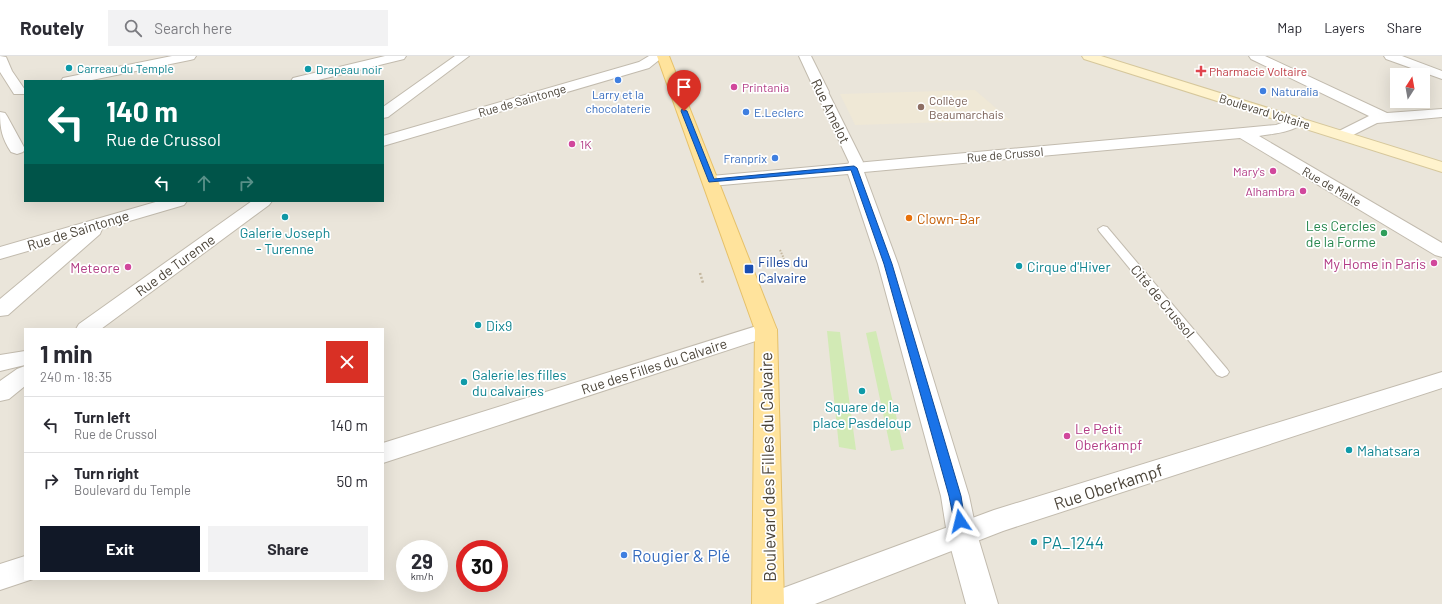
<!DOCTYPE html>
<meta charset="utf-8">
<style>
:root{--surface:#fff;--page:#f2f2f3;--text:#2b2b33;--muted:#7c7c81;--line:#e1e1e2;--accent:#111827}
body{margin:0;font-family:Barlow,sans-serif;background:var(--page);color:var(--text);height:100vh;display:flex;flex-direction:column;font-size:15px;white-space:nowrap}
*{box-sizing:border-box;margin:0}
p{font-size:13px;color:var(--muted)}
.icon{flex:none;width:22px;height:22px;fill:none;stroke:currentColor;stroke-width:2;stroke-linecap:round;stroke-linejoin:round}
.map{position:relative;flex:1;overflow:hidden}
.drawer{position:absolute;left:24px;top:272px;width:360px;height:252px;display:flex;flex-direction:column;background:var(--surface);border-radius:0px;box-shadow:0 4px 16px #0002}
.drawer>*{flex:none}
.hud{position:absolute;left:24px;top:24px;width:360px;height:122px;border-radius:0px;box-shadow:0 4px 16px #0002;background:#00695c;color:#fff;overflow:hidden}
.needle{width:26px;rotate:11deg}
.tools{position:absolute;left:1390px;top:12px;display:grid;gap:8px}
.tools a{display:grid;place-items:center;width:40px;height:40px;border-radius:0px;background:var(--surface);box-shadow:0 4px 16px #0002;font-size:20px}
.speed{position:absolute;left:396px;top:484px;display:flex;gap:8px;font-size:20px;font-weight:700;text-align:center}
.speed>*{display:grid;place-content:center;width:52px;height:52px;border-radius:50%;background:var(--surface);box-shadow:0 4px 16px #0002;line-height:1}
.speed small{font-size:10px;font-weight:400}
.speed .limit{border:6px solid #d22;background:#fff;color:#111}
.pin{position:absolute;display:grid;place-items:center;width:34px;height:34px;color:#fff;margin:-41px -17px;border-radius:50% 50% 50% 0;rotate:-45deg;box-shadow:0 0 4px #0007}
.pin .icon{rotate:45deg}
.me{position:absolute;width:44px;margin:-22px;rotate:350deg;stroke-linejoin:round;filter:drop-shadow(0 0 3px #0008)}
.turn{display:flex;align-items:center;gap:14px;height:84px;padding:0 16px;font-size:18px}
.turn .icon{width:52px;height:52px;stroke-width:2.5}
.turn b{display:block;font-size:28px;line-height:34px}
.lanes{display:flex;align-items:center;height:38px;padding:0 16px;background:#0003;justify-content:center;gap:20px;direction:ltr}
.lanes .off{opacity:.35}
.round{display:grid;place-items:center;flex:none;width:42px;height:42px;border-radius:0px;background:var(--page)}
.head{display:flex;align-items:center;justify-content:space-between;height:68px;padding:0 16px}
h1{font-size:24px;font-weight:700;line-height:30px}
.primary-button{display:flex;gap:8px;margin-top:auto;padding:8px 16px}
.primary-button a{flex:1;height:46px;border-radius:0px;background:var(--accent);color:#fff;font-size:16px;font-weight:700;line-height:46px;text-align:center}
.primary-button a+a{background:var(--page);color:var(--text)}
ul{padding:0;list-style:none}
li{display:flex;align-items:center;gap:12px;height:56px;padding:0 16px;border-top:1px solid var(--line)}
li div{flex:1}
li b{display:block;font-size:15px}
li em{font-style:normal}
header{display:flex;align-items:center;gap:24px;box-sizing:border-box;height:56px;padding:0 20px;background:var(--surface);border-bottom:1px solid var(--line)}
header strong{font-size:19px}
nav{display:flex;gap:22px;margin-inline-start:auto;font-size:14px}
.search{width:280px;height:36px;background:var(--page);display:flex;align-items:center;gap:10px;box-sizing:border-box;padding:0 14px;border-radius:0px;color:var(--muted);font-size:15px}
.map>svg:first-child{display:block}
</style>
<header>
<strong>Routely</strong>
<div class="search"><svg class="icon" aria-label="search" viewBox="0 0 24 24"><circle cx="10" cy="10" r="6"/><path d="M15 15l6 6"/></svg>Search here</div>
<nav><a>Map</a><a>Layers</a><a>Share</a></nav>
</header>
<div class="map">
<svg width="1442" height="548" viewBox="0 0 1442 548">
<rect width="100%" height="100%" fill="#f6f3ec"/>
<path fill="#eae5da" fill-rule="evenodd" d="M0,0H1442V548H0ZM1397,19H1423V45H1397ZM25,25H383V145H25ZM25,273H383V523H25ZM405,493H439V527H405ZM465,493H499V527H465Z"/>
<path fill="#efe8d6" d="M975,34L1010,64L855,69L840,38Z"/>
<path fill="#d2eab5" d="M827,275L840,276L856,394L839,391Z
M876,275L904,393L891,395L866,277Z"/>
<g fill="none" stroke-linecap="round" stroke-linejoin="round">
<g stroke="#c2bbae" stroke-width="2">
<path id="service" d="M1103,170L1107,171L1227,313L1229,316L1227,319L1222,321L1217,319L1099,175L1098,173Z"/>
</g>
<g stroke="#c2bbae" stroke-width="2">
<path id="pedestrian" d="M822,32L826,33L828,36L863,106L859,115L854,116L849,115L847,112L849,106L816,36L818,33Z"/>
</g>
<g stroke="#c2bbae" stroke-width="2">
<path id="minor" d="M0,0L6,1L12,15L25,34L24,38H14L0,16Z
M172,0H196L194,3L190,4L87,25H61L63,22L68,21Z
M385,0H406L404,3L314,25H291L293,22Z
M455,0H469L388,61L383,62V51Z
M649,0H664L649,12L383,90V80L639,6Z
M799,0H811L829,36L827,39L822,40L817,39Z
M1249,0H1265L1387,57L1442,53V61L1377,67L1347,82L1342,84L1337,82L1334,79L1337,76L1369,60L1251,3Z
M0,56L5,57L7,60L25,93L23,96L17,98L11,96C2,82 0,73 0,56Z
M1298,61L1303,62L1305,65C1297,76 1271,78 1259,80L1442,187V201L1435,199L1240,82L864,116L898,208L969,440L977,478L998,548H966L947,478L941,440L878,208L848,118L711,130L705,129L703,125L705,121L711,120L1243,72L1276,69Z
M159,145H187L184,149L102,173L100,178L8,259L0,260V243L73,182L0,203V191Z
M252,145H272L269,149L101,273H76L79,268Z
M25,295V309L0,315V299Z
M25,310V330L9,343L0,345V325L17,313Z"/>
</g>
<g stroke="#c2bbae" stroke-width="2">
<path id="tertiary" d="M1384,0H1402L1442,15V23L1386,3Z
M766,267L774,269L777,274L774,279L383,407V387Z
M1442,316V332L1003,475L815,548H762L767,538L994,454Z
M25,500V523H33L0,534V508Z"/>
</g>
<g stroke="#d6c79b" stroke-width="2">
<path id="secondary" d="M1082,0H1101L1442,106V116L1084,3Z"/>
</g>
<g stroke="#e6c16a" stroke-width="2">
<path id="primary" d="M657,0H669L777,274L784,548H752L755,274Z"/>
</g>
<path stroke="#c4b79f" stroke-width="2" stroke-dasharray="1.5 1.5" stroke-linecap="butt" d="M780,194L785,205"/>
<path stroke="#c4b79f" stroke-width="2.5" stroke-dasharray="2 2" stroke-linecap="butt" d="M700,217L703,227"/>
<use href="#service" fill="#fff" fill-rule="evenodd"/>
<use href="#pedestrian" fill="#fff" fill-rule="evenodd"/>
<use href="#minor" fill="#fff" fill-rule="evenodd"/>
<use href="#tertiary" fill="#fff" fill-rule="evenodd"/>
<use href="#secondary" fill="#fff3cd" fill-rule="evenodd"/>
<use href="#primary" fill="#ffe39c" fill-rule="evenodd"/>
</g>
<path fill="#1a73e8" stroke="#114b97" d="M682,53L687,55L714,123L854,110L857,112L892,208L961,440L965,465L964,469L960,470L955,469L954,465L949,440L884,208L851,114L709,126L681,55Z"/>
<g fill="#0f9aa8" stroke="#fff" stroke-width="1.5">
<circle cx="69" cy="12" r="4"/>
<circle cx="308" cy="13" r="4"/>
<circle cx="285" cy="161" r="4"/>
<circle cx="1019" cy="210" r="4"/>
<circle cx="478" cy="269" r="4"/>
<circle cx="464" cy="326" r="4"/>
<circle cx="862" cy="335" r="4"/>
<circle cx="1349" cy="394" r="4"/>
<circle cx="1034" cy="486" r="4"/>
</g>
<path fill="#e0444e" stroke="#fff" stroke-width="1.5" d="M1199 9h4v4h4v4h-4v4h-4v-4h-4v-4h4z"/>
<g fill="#3f7fe0" stroke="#fff" stroke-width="1.5">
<circle cx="618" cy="24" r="4"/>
<circle cx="1263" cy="35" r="4"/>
<circle cx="746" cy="56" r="4"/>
<circle cx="775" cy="102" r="4"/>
<circle cx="624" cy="499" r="4"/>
</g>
<g fill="#d1479c" stroke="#fff" stroke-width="1.5">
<circle cx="734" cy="31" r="4"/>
<circle cx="572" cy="88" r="4"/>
<circle cx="1273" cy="115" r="4"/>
<circle cx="1303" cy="135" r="4"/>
<circle cx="1434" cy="207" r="4"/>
<circle cx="128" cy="211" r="4"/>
<circle cx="1067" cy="380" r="4"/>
</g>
<circle fill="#8d6e63" stroke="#fff" stroke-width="1.5" cx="921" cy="51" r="4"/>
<circle fill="#e8710a" stroke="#fff" stroke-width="1.5" cx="909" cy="162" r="4"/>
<circle fill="#2e9e5b" stroke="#fff" stroke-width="1.5" cx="1384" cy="177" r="4"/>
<rect fill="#1a4fb4" stroke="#fff" stroke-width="1.5" x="744" y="208" width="10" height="10" rx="2"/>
<g text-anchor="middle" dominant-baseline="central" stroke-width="3.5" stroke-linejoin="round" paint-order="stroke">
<g font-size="12" fill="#0d838f" stroke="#fff" text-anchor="start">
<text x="77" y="12">Carreau du Temple</text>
<text x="316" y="13">Drapeau noir</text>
</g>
<g font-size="12" fill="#be3a42" stroke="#fff" text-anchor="start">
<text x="1209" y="15">Pharmacie Voltaire</text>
</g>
<g font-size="12" fill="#b23c85" stroke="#fff" text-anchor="start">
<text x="742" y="31">Printania</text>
<text x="580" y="88">1K</text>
<text x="1265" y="115" text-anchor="end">Mary's</text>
<text x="1295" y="135" text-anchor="end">Alhambra</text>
</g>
<g font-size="12" fill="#366cbe" stroke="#fff" text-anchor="start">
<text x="1271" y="35">Naturalia</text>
<text x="618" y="38" text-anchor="middle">Larry et la<tspan x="618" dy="14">chocolaterie</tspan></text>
<text x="754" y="56">E.Leclerc</text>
<text x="767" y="102" text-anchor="end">Franprix</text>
</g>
<g font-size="12" fill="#4b4439" stroke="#fff">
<text transform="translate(522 44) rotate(-16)">Rue de Saintonge</text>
<text transform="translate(1265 55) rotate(17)">Boulevard Voltaire</text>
<text transform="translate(1005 98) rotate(-5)">Rue de Crussol</text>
<text transform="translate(1332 130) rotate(30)">Rue de Malte</text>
</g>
<g font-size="12" fill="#785e54" stroke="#fff" text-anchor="start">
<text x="929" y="44">Collège<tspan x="929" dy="14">Beaumarchais</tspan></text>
</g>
<g font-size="14" fill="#4b4439" stroke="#fff">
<text transform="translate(831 55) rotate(64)">Rue Amelot</text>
<text transform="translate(78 174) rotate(-17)">Rue de Saintonge</text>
<text transform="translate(175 209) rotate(-36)">Rue de Turenne</text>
<text transform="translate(1163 245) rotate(50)">Cité de Crussol</text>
<text transform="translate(654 310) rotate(-18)">Rue des Filles du Calvaire</text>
</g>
<g font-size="14" fill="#c56008" stroke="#fff" text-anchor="start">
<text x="917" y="162">Clown-Bar</text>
</g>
<g font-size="14" fill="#27864d" stroke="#fff" text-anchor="end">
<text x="1376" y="169">Les Cercles<tspan x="1376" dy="16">de la Forme</tspan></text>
</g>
<g font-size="14" fill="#0d838f" stroke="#fff" text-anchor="start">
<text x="285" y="176" text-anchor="middle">Galerie Joseph<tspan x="285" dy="16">- Turenne</tspan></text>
<text x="1027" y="210">Cirque d'Hiver</text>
<text x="486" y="269">Dix9</text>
<text x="472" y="318">Galerie les filles<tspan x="472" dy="16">du calvaires</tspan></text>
<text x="862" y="350" text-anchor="middle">Square de la<tspan x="862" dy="16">place Pasdeloup</tspan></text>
<text x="1357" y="394">Mahatsara</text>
</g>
<g font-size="14" fill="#164399" stroke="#fff" text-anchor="start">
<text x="758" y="205">Filles du<tspan x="758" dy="16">Calvaire</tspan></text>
</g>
<g font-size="14" fill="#b23c85" stroke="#fff" text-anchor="end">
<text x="1426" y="207">My Home in Paris</text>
<text x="120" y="211">Meteore</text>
<text x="1075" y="372" text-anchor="start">Le Petit<tspan x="1075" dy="16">Oberkampf</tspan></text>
</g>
<g font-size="17" fill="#4b4439" stroke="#fff">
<text transform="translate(767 411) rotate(-91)">Boulevard des Filles du Calvaire</text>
<text transform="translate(1108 430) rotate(-18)">Rue Oberkampf</text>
</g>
<g font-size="17" fill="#0d838f" stroke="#fff" text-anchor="start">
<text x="1042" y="486">PA_1244</text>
</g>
<g font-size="17" fill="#366cbe" stroke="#fff" text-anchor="start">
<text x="632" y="499">Rougier &amp; Plé</text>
</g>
</g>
</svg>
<div class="tools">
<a><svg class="needle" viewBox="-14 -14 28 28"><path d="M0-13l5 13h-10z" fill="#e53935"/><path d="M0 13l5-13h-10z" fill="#7c7c81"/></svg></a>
</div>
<div class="speed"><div>29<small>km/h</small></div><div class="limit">30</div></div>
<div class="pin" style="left:684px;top:55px;background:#d93025"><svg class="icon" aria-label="arrive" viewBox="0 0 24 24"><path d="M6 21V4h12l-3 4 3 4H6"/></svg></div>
<svg class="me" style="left:960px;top:465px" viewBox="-20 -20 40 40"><path d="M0-17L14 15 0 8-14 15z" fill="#1a73e8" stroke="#fff" stroke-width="4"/></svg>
<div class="hud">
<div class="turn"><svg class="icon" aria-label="left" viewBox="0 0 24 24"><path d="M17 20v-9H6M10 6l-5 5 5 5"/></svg><div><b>140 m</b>Rue de Crussol</div></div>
<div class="lanes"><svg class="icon" aria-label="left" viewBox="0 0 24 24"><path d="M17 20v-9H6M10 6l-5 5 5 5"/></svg><svg class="icon off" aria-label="ahead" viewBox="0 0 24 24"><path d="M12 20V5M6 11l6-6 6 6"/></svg><svg class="icon off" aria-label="right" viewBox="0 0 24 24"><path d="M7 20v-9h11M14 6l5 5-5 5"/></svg></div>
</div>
<section class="drawer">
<div class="head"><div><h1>1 min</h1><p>240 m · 18:35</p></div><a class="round" style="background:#d93025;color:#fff"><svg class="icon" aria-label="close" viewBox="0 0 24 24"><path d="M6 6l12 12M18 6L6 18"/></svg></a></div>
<ul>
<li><svg class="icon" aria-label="left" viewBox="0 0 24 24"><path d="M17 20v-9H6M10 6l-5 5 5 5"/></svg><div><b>Turn left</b><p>Rue de Crussol</p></div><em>140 m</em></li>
<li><svg class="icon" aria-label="right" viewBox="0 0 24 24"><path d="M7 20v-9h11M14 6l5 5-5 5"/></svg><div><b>Turn right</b><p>Boulevard du Temple</p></div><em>50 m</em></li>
</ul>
<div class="primary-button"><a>Exit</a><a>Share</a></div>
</section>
</div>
